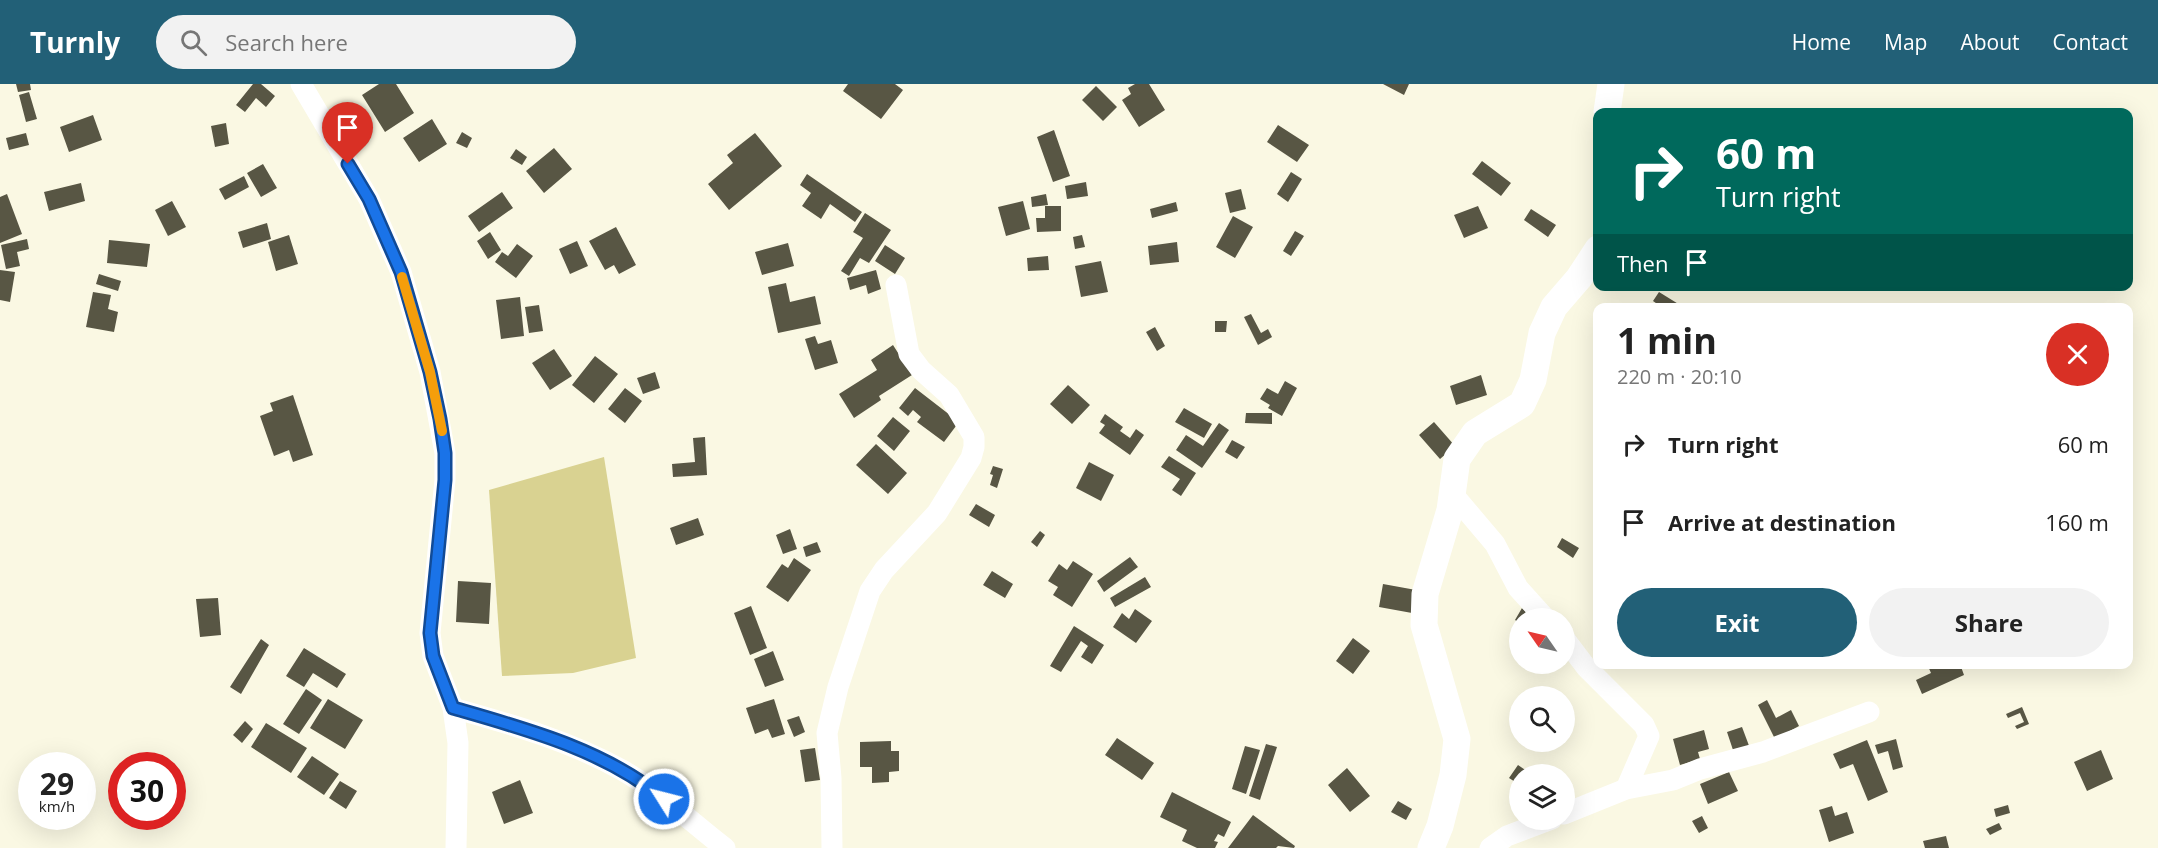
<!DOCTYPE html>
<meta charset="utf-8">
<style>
:root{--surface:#fff;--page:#f2f2f2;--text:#222;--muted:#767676;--accent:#226077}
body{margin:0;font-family:"Open Sans",sans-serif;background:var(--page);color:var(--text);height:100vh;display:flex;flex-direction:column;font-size:22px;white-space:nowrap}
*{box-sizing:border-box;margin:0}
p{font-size:20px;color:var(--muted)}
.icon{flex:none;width:33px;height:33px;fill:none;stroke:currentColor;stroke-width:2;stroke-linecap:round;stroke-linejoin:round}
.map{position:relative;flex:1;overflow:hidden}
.sheet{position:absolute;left:1593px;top:219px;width:540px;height:366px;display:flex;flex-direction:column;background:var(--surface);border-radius:12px;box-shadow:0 6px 24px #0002}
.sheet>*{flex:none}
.top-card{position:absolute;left:1593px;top:24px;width:540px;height:183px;border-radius:12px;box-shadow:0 6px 24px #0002;background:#00695c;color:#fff;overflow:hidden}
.needle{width:39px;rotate:304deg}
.fabs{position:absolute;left:1509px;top:524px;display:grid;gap:12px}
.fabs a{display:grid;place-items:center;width:66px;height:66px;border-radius:50%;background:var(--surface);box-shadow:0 6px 24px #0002;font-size:30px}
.speed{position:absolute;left:18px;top:668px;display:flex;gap:12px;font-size:30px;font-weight:700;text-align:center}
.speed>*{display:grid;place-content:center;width:78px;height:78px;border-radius:50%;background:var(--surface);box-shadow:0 6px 24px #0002;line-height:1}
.speed small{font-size:15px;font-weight:400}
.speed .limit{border:9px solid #d22;background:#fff;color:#111}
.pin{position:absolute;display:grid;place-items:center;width:51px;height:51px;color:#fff;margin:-62px -26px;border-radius:50% 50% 50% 0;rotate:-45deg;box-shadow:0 0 6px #0007}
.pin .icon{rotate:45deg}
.me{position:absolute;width:66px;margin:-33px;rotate:306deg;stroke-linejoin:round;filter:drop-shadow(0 0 4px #0008)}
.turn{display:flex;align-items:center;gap:21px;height:126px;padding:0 24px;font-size:27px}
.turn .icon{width:78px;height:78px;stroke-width:2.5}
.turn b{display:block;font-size:42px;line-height:51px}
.then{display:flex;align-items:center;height:57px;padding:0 24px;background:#0003;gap:12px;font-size:22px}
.round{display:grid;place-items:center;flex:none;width:63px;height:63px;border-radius:32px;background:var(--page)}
.head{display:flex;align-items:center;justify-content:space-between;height:102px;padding:0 24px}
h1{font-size:36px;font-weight:700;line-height:45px}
.primary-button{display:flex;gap:12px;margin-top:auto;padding:12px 24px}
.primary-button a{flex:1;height:69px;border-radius:36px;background:var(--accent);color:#fff;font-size:24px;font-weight:700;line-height:69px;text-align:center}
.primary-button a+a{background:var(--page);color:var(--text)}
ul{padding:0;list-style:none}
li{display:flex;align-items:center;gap:18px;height:78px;padding:0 24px}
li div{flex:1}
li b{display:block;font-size:22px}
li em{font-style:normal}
header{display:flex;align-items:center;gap:36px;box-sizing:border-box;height:84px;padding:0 30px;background:var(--accent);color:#fff}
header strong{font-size:28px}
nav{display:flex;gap:33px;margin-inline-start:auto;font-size:21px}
.search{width:420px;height:54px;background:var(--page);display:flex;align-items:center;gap:15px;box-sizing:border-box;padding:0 21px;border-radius:33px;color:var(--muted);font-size:22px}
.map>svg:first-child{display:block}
</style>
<header>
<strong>Turnly</strong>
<div class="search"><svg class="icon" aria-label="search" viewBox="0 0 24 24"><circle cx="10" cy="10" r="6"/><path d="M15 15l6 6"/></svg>Search here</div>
<nav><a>Home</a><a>Map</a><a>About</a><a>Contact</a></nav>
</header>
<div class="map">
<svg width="2158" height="764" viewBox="0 0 2158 764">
<rect width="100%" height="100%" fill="#faf8e3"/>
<path fill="#d9d291" d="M604,373L636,574L573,589L502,592L489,406Z"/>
<path fill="#585644" d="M16,0H30L31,6L18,8Z
M253,0H261L275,12L266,23L256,14L245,28L236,21Z
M379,0H396L414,29L385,48L362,11Z
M848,0H895L903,6L881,35L843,7Z
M1135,0H1149L1165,26L1139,43L1122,16L1131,10L1128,4Z
M1383,0H1409L1404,11Z
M1096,2L1117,23L1103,37L1082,16Z
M29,8L37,35L26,38L19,11Z
M93,31L102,56L69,68L60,43Z
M432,35L447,60L419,78L403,54Z
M226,39L229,60L215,63L211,42Z
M1278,41L1309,61L1297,78L1267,58Z
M1054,46L1070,92L1053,98L1037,53Z
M462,48L472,54L467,64L456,59Z
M26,49L29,61L9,66L6,54Z
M755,49L782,82L729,126L708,100L733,79L727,71Z
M554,64L572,85L544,109L526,87Z
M516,65L527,73L522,81L510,74Z
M1482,77L1511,99L1501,112L1472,90Z
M263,80L277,104L261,113L247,89Z
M1291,88L1302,95L1288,118L1277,110Z
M807,90L862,128L855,138L830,120L821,135L802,122L811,109L800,101Z
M244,92L249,103L225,116L219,105Z
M1086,98L1088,112L1067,115L1065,102Z
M81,99L85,117L49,127L44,108Z
M1241,105L1246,125L1230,129L1225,109Z
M502,108L513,124L479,148L468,132Z
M7,110L22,150L0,159V113Z
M1046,110L1048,121L1032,123L1031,113Z
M172,117L186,143L168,152L155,126Z
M1023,117L1030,145L1006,152L998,123Z
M1176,118L1178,127L1152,134L1150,125Z
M1045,122H1061V147L1037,148L1036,134H1045Z
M1478,122L1488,144L1464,154L1454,131Z
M1531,125L1556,141L1548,153L1524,136Z
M865,129L891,146L869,179L860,174L849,192L841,187L863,154L853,148Z
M1233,132L1253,143L1235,174L1216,163Z
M267,139L271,155L243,164L238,148Z
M616,143L636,181L619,190L614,181L605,186L589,157Z
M1295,147L1304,152L1291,172L1283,167Z
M490,148L501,166L488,175L477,157Z
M289,151L298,180L276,187L268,158Z
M1082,151L1085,163L1075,165L1073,153Z
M27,155L29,165L17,168L20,182L6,185L1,161Z
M109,156L150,160L147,183L107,179Z
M577,157L588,182L570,190L559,165Z
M1177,158L1179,178L1150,181L1148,162Z
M788,159L794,182L762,191L755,168Z
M517,160L533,172L516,194L495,178L502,168L508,172Z
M885,161L905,174L895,190L875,177Z
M1048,172L1049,186L1028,187L1027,174Z
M1101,177L1108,208L1081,213L1075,182Z
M0,186L15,188L10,218L0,216Z
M876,186L881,205L868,210L866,201L850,206L847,194Z
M99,190L121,197L118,207L96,200Z
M786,199L790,218L815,212L821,240L778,249L768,203Z
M93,208L111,211L108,225L118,228L114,248L86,243Z
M1659,208L1680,221L1679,224H1663L1653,217Z
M520,213L524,252L501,255L496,216Z
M539,221L543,247L529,249L525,223Z
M1251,230L1261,249L1268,245L1272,253L1258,261L1244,233Z
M1215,237H1227L1226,248H1215Z
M1155,243L1165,262L1157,267L1146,248Z
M815,252L818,260L831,256L838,279L815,286L805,255Z
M893,261L912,291L879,312L881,316L854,334L839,310L877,286L871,276Z
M554,265L572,292L550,306L532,279Z
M595,272L618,290L594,319L572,301Z
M655,288L660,304L643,310L637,294Z
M1481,291L1487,311L1456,321L1450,302Z
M1285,297L1297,304L1282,332L1268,324L1270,321L1260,315L1267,304L1278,310Z
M1068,301L1090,321L1072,340L1050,320Z
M625,304L642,317L625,339L608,325Z
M915,304L959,338L944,358L917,338L921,333L913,326L908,332L899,324Z
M293,311L313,371L293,378L289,366L274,372L260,332L273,327L270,319Z
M1184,324L1212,340L1204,354L1175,338Z
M1246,329H1272V340L1245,339Z
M1105,330L1123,343L1120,347L1130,354L1136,345L1144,351L1130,371L1099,349L1105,341L1100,338Z
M893,333L910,347L894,367L877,352Z
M1434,338L1455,362L1440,375L1419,351Z
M1219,339L1229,346L1202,384L1176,366L1186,351L1203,362Z
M705,353L707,391L673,393L672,380L695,378L693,354Z
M1232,356L1245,363L1237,375L1225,368Z
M876,360L907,389L888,410L856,381Z
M1169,372L1196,389L1181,412L1172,406L1180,395L1161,383Z
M1089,378L1114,391L1101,417L1076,404Z
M993,382L1003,385L997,404L990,401L993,391L990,390Z
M976,420L995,431L989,443L969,431Z
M698,434L704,451L676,461L670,444Z
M790,445L797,465L783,470L776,451Z
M1040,447L1045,451L1037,463L1031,458Z
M1562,454L1579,464L1573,474L1557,463Z
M817,458L821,468L806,473L803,463Z
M1130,473L1138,483L1104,508L1097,497Z
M794,474L811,486L788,518L766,503L782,480L788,484Z
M1073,477L1093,490L1072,523L1053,511L1058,503L1048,497L1059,480L1067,486Z
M992,487L1013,500L1005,514L983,501Z
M1145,493L1151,503L1115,523L1110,514Z
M458,497L491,499L489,540L456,538Z
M1383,500L1416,506L1412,529L1379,523Z
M218,514L221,551L200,553L196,515Z
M751,522L767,564L750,571L734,529Z
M1522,524L1532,534H1520V539L1515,536Z
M1135,525L1152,537L1136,559L1113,543L1122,529L1129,535Z
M1074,542L1104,561L1092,580L1081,573L1088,562L1081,557L1061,588L1050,582Z
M1353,554L1370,567L1353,590L1336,577Z
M261,555L269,561L241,610L230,603Z
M304,564L346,590L337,604L313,589L304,603L286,592Z
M773,567L784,596L765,603L754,575Z
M1927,580H1960L1964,591L1922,610L1916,596L1931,589Z
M306,605L322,616L299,650L283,640Z
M328,615L363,636L345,665L310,644Z
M774,615L785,650L772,654L768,645L755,650L746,624Z
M1767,616L1776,634L1791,626L1799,642L1775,655L1758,621Z
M2022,623L2029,640L2017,645L2015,642L2024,638L2020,629L2008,634L2006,630Z
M799,632L805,648L794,653L787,636Z
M245,637L253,645L242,659L233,651Z
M266,639L307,664L291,689L251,663Z
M1742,643L1751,667L1735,672L1727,648Z
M1704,646L1709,665L1698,668L1700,675L1680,681L1673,655Z
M1117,654L1154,679L1142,696L1105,671Z
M1896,655L1903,683L1893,686L1888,667L1878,670L1875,661Z
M1867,656L1888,708L1868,717L1853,680L1840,685L1833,670Z
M891,657V667H899V687L889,688V698L872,699V683H860V658Z
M1266,660L1277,663L1260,716L1249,712Z
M1245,662L1260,666L1246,710L1232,705Z
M815,664L820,696L805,698L800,666Z
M2101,666L2113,695L2087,707L2074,678Z
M312,672L339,690L324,711L297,693Z
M1518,681L1531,690H1520V701L1509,694Z
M1347,684L1370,712L1350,728L1328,701Z
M1729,688L1738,707L1708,720L1700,700Z
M520,696L533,729L504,740L492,708Z
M340,697L357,707L346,725L329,714Z
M1172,708L1231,738L1224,753L1218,750L1214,757L1218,758L1215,764H1197L1182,757L1187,746L1160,733Z
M1398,717L1412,725L1406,736L1391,728Z
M2008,721L2010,729L1996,733L1994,725Z
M1832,722L1835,732L1847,728L1854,749L1829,758L1819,726Z
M1253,731L1295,762L1294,764L1278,762L1276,764H1228Z
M1702,732L1708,744L1699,749L1692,737Z
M1999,739L2002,745L1990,751L1986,745Z
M1946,752L1949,764H1925L1923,757Z"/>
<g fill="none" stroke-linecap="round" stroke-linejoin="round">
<path stroke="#fff" stroke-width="21" d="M301,0L369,115L401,188L430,288L445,369V396L430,549L433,572L453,624L458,659L456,764
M1451,408L1495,460L1518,504L1545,534
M1564,554L1586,583L1644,641L1649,652L1626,705
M453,624C510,640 570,657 622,686C659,707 691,738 725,764
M1564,730L1626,705L1673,696L1700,685L1763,668L1869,628
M832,764L831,694L827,649L838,603L870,507L884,486L937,429L971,374L974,363V353L949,311L921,286L909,270L896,201
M1490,764L1507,752L1552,735"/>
<path stroke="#fff" stroke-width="27" d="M1607,28L1611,0
M1431,764L1440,742L1453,691L1457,655L1424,541L1425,510L1450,426L1457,375L1475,349L1522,320L1533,296L1542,249L1554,223L1579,194L1598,165"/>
</g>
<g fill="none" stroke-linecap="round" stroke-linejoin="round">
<g stroke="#114b97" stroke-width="15">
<path id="route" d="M348,80L369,115L401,188L430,288L440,335L445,369V396L430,549L433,572L453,624C526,645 605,666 664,715"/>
</g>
<use href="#route" stroke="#1a73e8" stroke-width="10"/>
<path stroke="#f59e0b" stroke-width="10" d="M402,193L430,288L442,347"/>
</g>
</svg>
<div class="fabs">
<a><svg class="needle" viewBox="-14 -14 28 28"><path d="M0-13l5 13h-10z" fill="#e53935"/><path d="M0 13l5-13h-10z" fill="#767676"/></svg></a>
<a><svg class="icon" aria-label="search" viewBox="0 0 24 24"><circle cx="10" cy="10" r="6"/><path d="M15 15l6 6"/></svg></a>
<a><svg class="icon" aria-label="layers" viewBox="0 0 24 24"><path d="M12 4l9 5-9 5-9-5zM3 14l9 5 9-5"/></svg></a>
</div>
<div class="speed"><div>29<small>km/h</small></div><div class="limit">30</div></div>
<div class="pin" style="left:348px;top:80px;background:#d93025"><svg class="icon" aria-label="arrive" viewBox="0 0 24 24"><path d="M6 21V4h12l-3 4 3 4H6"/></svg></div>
<svg class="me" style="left:664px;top:715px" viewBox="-20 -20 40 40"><circle r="17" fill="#1a73e8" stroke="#fff" stroke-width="3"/><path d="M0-11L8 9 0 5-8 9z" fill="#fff"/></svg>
<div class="top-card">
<div class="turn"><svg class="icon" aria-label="right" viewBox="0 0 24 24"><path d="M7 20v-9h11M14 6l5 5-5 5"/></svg><div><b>60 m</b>Turn right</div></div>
<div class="then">Then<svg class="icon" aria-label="arrive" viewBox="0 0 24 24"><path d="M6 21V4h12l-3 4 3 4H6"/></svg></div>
</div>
<section class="sheet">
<div class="head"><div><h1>1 min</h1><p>220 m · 20:10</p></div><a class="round" style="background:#d93025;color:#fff"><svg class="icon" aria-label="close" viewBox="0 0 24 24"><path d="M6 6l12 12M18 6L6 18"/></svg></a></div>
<ul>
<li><svg class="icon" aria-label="right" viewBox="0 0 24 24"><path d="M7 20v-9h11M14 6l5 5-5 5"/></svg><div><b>Turn right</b></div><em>60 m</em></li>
<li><svg class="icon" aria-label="arrive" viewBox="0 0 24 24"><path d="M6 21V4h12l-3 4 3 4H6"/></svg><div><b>Arrive at destination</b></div><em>160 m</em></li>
</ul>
<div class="primary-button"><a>Exit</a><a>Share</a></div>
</section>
</div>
